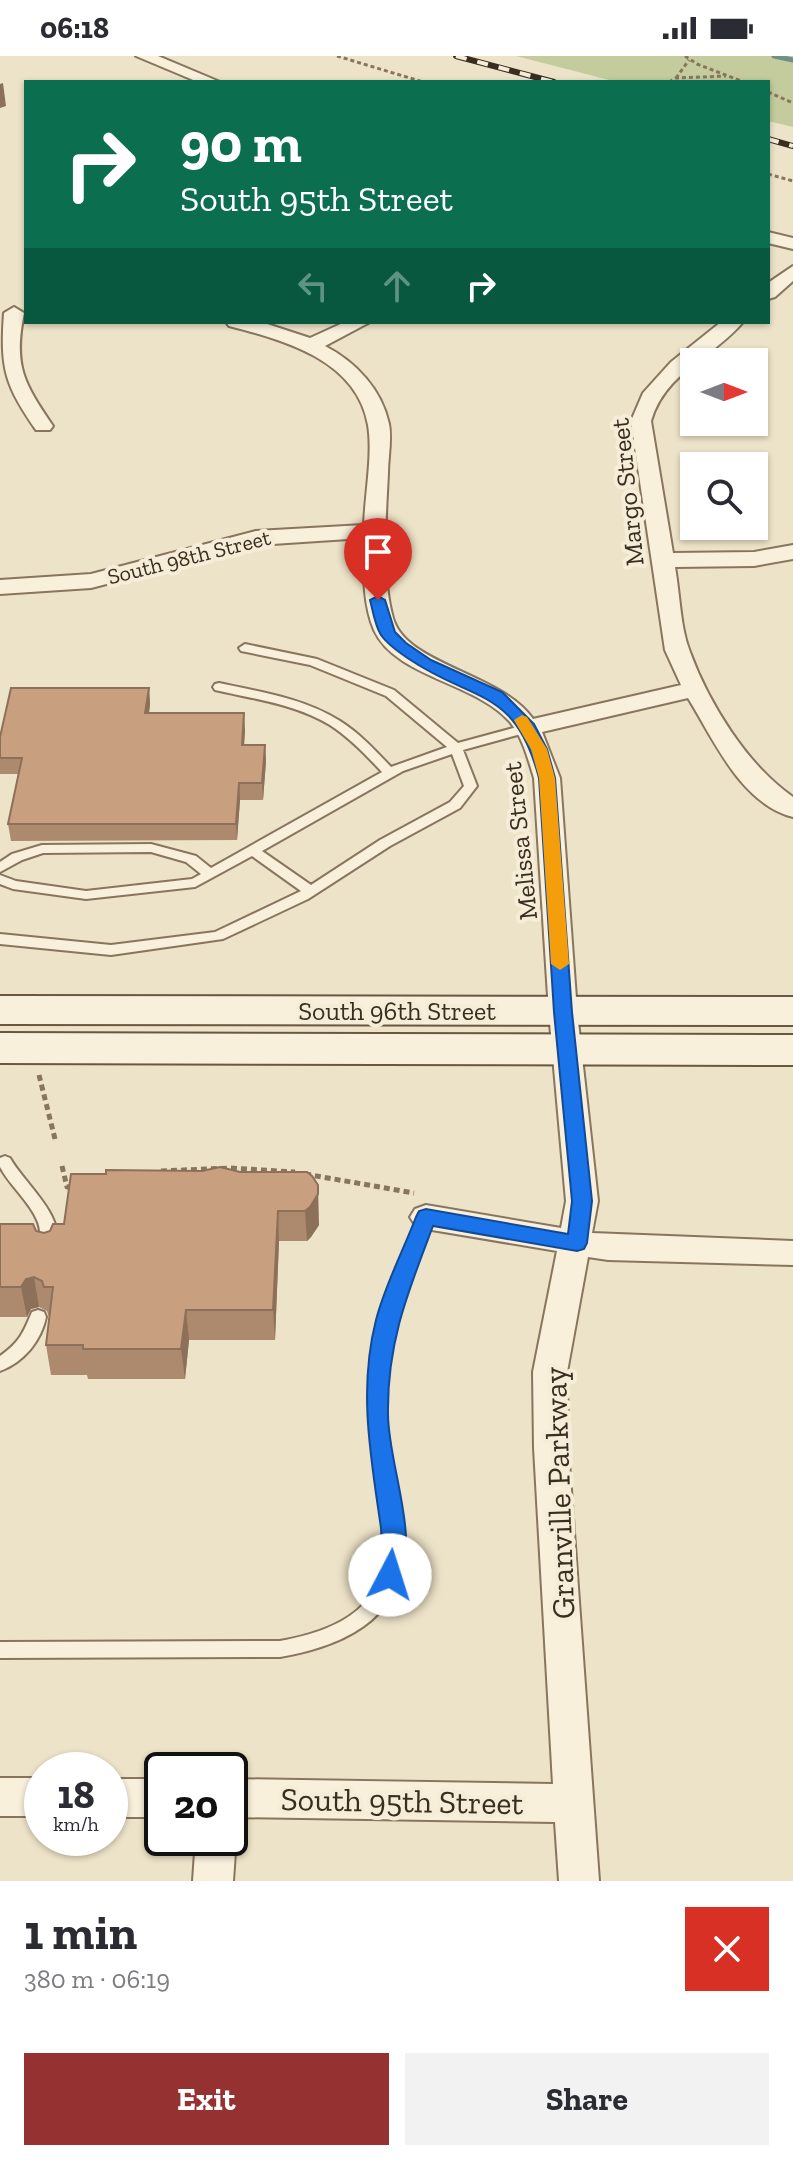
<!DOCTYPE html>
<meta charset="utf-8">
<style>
:root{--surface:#fff;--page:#f2f2f3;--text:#2b2b33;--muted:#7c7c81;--accent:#953130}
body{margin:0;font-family:"Zilla Slab",serif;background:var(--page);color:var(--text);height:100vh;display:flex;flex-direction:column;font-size:30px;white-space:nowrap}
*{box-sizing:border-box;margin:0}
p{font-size:26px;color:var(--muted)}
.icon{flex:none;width:44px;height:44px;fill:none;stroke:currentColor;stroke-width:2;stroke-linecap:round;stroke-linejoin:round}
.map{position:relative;height:1825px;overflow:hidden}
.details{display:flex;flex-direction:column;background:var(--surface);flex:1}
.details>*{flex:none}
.guide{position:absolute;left:24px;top:24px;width:746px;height:244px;border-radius:0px;box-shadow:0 2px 6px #0004;background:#0b6e4f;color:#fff;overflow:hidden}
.needle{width:52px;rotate:90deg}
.fabs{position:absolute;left:680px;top:292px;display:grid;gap:16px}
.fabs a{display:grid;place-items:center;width:88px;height:88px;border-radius:0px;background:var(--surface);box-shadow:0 2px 6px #0004;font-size:40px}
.speed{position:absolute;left:24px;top:1696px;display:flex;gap:16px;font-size:40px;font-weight:700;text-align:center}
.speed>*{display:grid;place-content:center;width:104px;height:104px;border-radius:50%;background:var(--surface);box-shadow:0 2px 6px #0004;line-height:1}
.speed small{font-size:20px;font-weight:400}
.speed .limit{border:4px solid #111;border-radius:12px;background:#fff;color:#111}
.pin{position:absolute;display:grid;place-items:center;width:68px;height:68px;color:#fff;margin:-82px -34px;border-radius:50% 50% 50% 0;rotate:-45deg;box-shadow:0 0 8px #0007}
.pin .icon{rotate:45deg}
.me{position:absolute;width:88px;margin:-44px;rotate:5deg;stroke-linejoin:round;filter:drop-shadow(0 0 6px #0008)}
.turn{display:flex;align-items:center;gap:28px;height:168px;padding:0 24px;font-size:36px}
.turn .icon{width:104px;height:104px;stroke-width:2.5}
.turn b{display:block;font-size:56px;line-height:68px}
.lanes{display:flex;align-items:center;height:76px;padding:0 24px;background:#0003;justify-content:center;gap:40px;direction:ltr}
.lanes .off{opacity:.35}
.round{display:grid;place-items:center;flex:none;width:84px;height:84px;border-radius:0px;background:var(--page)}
.headline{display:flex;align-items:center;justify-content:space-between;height:136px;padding:0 24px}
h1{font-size:48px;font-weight:700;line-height:60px}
.button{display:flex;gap:16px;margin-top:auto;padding:16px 24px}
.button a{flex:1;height:92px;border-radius:0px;background:var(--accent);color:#fff;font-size:32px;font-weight:700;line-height:92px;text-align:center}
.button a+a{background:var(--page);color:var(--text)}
.status{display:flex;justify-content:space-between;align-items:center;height:56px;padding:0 40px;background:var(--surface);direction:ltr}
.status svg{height:22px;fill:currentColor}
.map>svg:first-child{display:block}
</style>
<div class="status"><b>06:18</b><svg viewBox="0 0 49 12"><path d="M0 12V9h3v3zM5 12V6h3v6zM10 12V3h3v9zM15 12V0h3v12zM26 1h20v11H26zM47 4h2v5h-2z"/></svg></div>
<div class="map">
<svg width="793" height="1825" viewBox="0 0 793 1825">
<rect width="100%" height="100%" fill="#ede3c8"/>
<path fill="#c4cb9c" d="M516,0H793V71L768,65V26H617Z"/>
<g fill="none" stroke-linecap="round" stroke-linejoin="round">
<path stroke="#6f9088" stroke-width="5" d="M774,0L793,4"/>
<g stroke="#88755d" stroke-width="4">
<path id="service" d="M245,588L317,603L394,634L458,687L528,668L534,672L532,675L463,694L477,730L460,752L390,790L308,843L223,883L111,899L0,888V878L111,889L215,876L301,835L252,800L195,831L86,843L13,833L0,828V819L16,825L86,835L192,823L201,818L186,806L151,796L43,797L22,804L0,816V806L12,798L42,789L151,788L196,800L211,812L382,716C366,699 350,682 330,669C295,648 254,643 215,634L213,631L215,628L219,627C260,636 304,642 340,665C359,677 375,694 391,711L447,691L386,640L310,609L241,595L239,592ZM452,698L464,730L450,746L380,784L311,829L262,795L403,715Z
M5,1100L10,1102C25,1129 68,1161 55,1195L49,1197L43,1195C39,1185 42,1174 37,1164C29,1145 10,1130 0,1111V1102Z
M426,1155L432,1157L434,1161C412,1214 388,1267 385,1325C383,1368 393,1411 399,1453C401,1467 404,1481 403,1496C401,1565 339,1591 280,1601L0,1602V1586L280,1585C449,1555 362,1438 369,1324C372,1267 396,1213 418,1161L420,1157Z
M38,1254L44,1256L46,1261C41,1285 24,1306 0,1315V1300C20,1286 23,1277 32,1256Z"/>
</g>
<g stroke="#88755d" stroke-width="4">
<path id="minor" d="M136,0H158L220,26H198Z
M768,176L793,182V193L768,187Z
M793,210V225L775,241L768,243V227Z
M14,251L24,257C13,310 24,327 53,370L50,374H36C5,329 0,313 4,257Z
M226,266H261L310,282L345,266H370L325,290C356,306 382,334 389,368C392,383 388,402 388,417C386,460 381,520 393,562C406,609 501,617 533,663L681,629L665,594L631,365L643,337L671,306L721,266H743C713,302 665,316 651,365L673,497L754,496L793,489V503L754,510L675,511C680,538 680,571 690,596C709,648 748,710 793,741V761C741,748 714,684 688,642L542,676L560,722L577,956L598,1145L592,1177L793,1185V1209L608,1204L588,1201L567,1316L568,1392L599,1825H559L555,1766L230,1761V1723L553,1728L534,1392L533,1316L557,1195L426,1173L415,1169L410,1161L415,1153L426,1149L561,1172L566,1145L549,956L534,722C528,703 523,682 510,666C475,626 395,621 374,574C362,546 364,512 364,482L257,489L91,532L0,538V524L91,518L256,475L364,469C365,439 373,398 368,369C357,304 284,284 229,270Z
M0,1722H42V1760H0Z
M110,1723H162V1761H110Z
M230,1768L236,1782L233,1825H193L196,1782H230Z"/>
</g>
<g stroke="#6a5641" stroke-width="4">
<path id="secondary" d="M0,940L793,941V969L0,968Z
M0,977L793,979V1009L0,1007Z"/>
</g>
<path stroke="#88755d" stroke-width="3" stroke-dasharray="4 3" stroke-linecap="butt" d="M337,0L423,26
M685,0L697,8L744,26
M676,22L689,4
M669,26L676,22L726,20
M768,36L793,47
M768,118L793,125"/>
<path stroke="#88755d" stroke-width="5" stroke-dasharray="6 4" stroke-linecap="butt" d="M39,1019L55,1083
M62,1110L67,1131L73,1130
M161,1115L230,1112L295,1116
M305,1118L414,1137"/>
<use href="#service" fill="#f8f0db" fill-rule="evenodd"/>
<use href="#minor" fill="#f8f0db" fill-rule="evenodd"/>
<use href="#secondary" fill="#f8f0db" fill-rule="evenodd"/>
<g stroke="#392d20" stroke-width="6">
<path id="rail" d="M456,0L554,26
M768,83L793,90"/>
</g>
<use href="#rail" stroke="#f5edd7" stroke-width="4" stroke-dasharray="11" stroke-linecap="butt"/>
</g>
<path fill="#ad8a6d" d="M149,632L150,648L149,657L245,674L244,689H265L266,705L263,744H240L237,784L11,785L8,768L18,718H0V681Z
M240,1116H307L319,1169L311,1181L307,1185H279L275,1284H189L185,1323H88L87,1319H51L46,1289L49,1261L47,1255L39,1251L31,1253L27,1261H0V1168L44,1177L50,1175L64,1168L106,1118Z"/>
<path fill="#8d7059" d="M3,27L6,50L0,52V28Z
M149,632L150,648L147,674L145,657Z
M244,657L245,674L243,705L242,689Z
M265,689L266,705L263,744L262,727Z
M239,727L240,744L237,784L236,768Z
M318,1129L319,1169L311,1181L307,1185L305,1155Z
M278,1155L279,1185L275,1284L273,1254Z
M34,1221L39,1251L31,1253L27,1261L21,1231L26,1223Z
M186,1254L189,1284L185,1323L181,1293Z"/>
<path fill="#c9a07f" stroke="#8d7059" stroke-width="2" d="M11,632H149L145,657H244L242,689H265L262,727H239L236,768H8L22,702H0V681Z
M220,1111L240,1116H307L312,1120L318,1129V1138L310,1151L305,1155H278L273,1254H186L181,1293H83V1289H46L53,1231H44L42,1225L34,1221L26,1223L21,1231H0V1168H33L36,1175L44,1177L50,1175L53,1168H64L71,1118H106V1114L202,1115Z"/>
<path fill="#1a73e8" stroke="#114b97" stroke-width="2" d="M378,540L385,544L395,576L406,587L431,604L502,636L534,668L547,693L555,722L572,956L592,1145L587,1187L584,1193L577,1195L433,1170C408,1236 387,1286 388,1358C388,1408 420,1480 399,1527L390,1530L382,1527C375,1512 383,1490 381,1472C371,1402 358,1334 376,1264C385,1229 403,1195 416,1161L419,1155L426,1153L568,1178L572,1145L554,956L539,722C515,631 474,647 409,603C400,597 388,589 381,579C375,570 373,555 370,544Z"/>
<path fill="#f59e0b" d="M522,659L527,661L547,693L555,722L569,908L560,914L551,908L539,722L531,693L514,664Z"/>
<g text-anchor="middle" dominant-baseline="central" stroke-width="8" stroke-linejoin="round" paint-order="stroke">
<g font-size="22" fill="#392d20" stroke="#f5edd7">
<text transform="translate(189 501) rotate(-14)">South 98th Street</text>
</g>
<g font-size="26" fill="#392d20" stroke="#f5edd7">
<text transform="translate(627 436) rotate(-96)">Margo Street</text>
<text transform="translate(520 785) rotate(-96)">Melissa Street</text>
<text x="397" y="955">South 96th Street</text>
</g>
<g font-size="32" fill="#392d20" stroke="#f5edd7">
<text transform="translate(559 1437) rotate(-92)">Granville Parkway</text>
<text transform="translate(402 1745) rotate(1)">South 95th Street</text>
</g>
</g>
</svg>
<div class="fabs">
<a><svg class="needle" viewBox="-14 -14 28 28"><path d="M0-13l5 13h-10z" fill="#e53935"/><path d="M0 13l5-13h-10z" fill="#7c7c81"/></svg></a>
<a><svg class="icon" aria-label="search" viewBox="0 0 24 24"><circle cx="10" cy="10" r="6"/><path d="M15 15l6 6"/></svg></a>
</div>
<div class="speed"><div>18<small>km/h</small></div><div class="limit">20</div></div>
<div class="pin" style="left:378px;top:544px;background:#d93025"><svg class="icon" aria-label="arrive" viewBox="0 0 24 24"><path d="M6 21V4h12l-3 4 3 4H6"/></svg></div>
<svg class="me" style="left:390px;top:1519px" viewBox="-20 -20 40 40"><circle r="19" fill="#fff"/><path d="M0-13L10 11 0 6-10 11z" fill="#1a73e8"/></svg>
<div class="guide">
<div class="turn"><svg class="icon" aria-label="right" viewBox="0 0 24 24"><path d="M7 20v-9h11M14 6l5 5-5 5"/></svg><div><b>90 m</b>South 95th Street</div></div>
<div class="lanes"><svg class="icon off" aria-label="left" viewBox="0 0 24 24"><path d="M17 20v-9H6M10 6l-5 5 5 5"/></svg><svg class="icon off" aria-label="ahead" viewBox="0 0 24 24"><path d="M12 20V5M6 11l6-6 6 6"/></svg><svg class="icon" aria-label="right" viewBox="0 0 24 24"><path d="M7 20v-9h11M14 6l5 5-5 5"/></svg></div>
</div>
</div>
<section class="details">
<div class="headline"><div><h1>1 min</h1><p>380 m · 06:19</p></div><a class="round" style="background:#d93025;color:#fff"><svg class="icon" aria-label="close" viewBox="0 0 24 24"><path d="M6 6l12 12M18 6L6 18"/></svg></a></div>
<div class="button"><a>Exit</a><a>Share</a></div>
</section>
